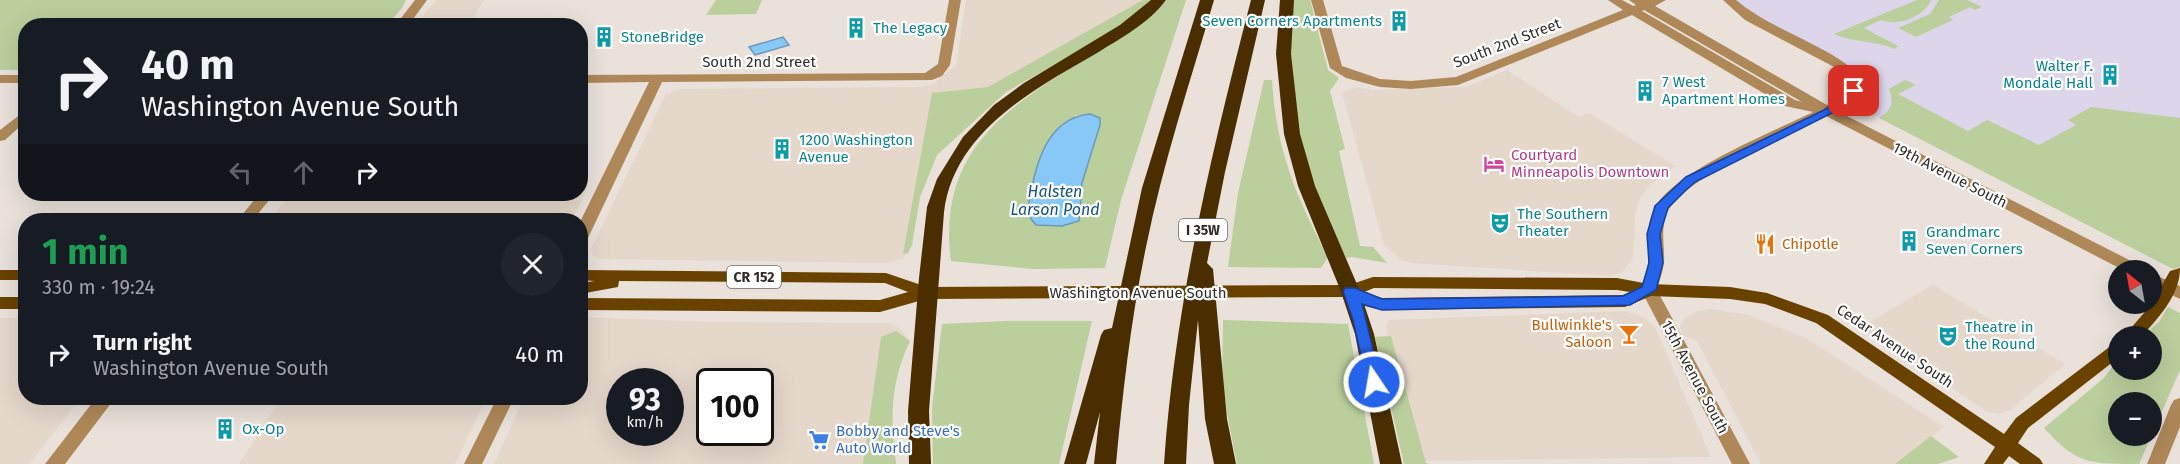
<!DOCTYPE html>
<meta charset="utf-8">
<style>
:root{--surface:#171b24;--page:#20242c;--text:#f1f3f6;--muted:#9ea1a6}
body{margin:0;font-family:"Fira Sans",sans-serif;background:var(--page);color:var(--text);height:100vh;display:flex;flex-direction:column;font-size:22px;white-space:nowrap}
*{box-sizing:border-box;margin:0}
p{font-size:20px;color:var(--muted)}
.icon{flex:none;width:33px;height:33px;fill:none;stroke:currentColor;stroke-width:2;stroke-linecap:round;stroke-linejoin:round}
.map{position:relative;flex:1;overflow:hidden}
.drawer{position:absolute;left:18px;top:213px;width:570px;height:192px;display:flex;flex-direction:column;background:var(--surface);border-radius:24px;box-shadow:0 6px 24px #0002}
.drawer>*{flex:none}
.hud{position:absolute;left:18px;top:18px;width:570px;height:183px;border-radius:24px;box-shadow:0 6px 24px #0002;background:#171b24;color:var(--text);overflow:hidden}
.needle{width:39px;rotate:329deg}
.controls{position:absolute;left:2108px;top:260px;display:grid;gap:12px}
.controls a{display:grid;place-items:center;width:54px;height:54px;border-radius:50%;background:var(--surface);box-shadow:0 6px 24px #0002;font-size:30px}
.speed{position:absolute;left:606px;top:368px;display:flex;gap:12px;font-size:30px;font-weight:700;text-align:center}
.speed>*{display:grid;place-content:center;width:78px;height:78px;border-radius:50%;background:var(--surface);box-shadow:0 6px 24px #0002;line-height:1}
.speed small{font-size:15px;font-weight:400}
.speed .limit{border:3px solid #111;border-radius:9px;background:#fff;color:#111}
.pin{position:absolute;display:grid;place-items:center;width:51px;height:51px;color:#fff;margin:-26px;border-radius:12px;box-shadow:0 3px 9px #0006}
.me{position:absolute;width:66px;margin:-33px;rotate:348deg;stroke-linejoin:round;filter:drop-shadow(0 0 4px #0008)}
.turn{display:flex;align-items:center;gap:21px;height:126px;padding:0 24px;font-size:27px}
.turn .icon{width:78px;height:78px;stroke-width:2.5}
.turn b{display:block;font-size:42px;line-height:51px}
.lanes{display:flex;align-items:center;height:57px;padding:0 24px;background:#0003;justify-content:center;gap:30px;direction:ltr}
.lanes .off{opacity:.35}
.round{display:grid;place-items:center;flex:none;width:63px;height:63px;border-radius:32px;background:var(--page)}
.headline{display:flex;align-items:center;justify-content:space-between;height:102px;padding:0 24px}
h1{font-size:36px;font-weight:700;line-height:45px;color:#1e9e55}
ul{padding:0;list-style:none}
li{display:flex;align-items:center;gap:18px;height:78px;padding:0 24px}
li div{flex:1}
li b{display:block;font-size:22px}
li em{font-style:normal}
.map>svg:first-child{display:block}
</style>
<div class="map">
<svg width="2180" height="464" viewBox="0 0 2180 464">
<rect width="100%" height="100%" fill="#e9e1da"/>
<path fill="#e5d7ca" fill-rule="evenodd" d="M436,0H484L469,25H416Z
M966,0H1153L1006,92L937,155L920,197L912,245L903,258L888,263L599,259L593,255L591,249L666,94L680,89L922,87L933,84L956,65Z
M1507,70L1579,117L1589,113L1675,166L1648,187L1639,201L1635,214L1633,259L1622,272L1610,276L1411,263L1401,260L1384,245L1342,92L1358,87L1372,90L1466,87Z
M581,187H588L572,220H270L291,194H580Z
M1933,285L2065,364L2010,410L1999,414L1986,411L1861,327Z
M1711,309L1748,315L1806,338L1944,427L1895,464H1761L1697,341L1682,335L1680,326L1684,319L1697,311Z
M1626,311L1643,317L1655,327L1711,457L1417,461L1386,325L1389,320Z
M581,317L713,322L888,323L898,327L910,341L902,359L891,396L896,464H494L524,398H580ZM620,381H670V432H620ZM710,381H760V432H710Z
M0,318H25L26,398H81L29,464H0Z
M281,398H486L455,464H239Z"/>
<path fill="#ddd5ea" d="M1729,0H2180V267L2173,269L1846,100L1855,78Z"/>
<path fill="#bacf9c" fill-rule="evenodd" d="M0,0H406L402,8L387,25L26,26L25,70H0Z
M716,0H762L756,14L706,15Z
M1143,0H1153L1115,30L1006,92L937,155L920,197L912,245L908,253L903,254L932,93L988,87Z
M1167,0H1186L1121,200L1105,268L1033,269L951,261C931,107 1078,83 1167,0ZM1090,114L1100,119V125L1082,183L1079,221L1075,116Z
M1294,0H1310L1328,70L1339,78L1330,91L1345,149L1339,151L1360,246L1373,247L1387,263L1352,257L1346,258L1315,195L1299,139L1288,26Z
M1917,0H1931C1924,17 1897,27 1881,20L1864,28L1898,46L1895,49C1875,40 1853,43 1834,34Z
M1939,0H1967L1982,7L1975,10L1970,7L1949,17L1953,20L1916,37L1898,28L1930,14Z
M1264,80H1272C1276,149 1296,197 1328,257L1321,268L1228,267L1238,193Z
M1905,80L1916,85L1898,94L1968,131L1987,120L2039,145L2076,125L2068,120L2091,107L2180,118V267L2173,269L1879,118C1892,109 1894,104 1889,89Z
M2168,307L2180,313V370L2139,464C2088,464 2077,464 2044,428L2104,378L2118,359V369H2151V336H2143L2159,322ZM2118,402H2151V435H2118Z
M1223,320L1348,324L1374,464H1237L1222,388Z
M1005,321H1092L1059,464H933L932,408L942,324Z
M896,331L910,341C890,383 890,418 896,464H863L881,337Z
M1391,336L1426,463L1430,464H1404L1375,337Z
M1931,436L1959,457L1938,464H1895Z"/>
<path fill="#88c8f7" stroke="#6d99b9" stroke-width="1.5" d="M783,37L789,45L755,55L749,47Z
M1090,114L1100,118V125L1082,183L1079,221L1062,226L1036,225L1027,214C1034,175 1041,119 1090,114Z"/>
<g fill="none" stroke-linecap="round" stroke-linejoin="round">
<path fill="#ae8858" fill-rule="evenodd" d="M415,0H427L408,26H395Z
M949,0H961L950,65L942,76L932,80L662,82L588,238L580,243V222L649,82L580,83V75L925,73L938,64Z
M1311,0H1323L1342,66L1380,79L1411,81L1456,77L1623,10L1608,0H1622L1633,6L1636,5L1629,0H1666L1655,6L1827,105C1840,98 1847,94 1848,79L1838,69L1745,20L1723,0H1736C1773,31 1824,43 1860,75L1861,91L1850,104L1837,111L2141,266L2144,270H2123L1826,116C1791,133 1680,179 1667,213C1660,230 1665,246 1664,263C1663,272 1659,281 1657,290L1750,464H1732L1641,290C1643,281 1647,272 1648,263C1650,245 1645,227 1654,209C1673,171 1773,132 1813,112L1785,106L1632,15L1458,85L1411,89L1380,87L1346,78L1330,68ZM1644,10L1802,102L1795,100L1642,11Z
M0,75H26V83H0Z
M26,110V121L5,140L0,141V130Z
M259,194H274L253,220H238Z
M2151,273L2180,286V299L2151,285Z
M96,398H115L65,464H45Z
M497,398H514L482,464H464Z
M2180,398V427L2165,464H2147L2171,405L2174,400Z"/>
<path fill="#6a4200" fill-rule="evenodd" d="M2180,268C2180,295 2159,317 2142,336H2124L2150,306L2170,271Z
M0,270H26V280H0Z
M580,270L886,273L927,287L1349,285L1373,277L1617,278L1649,284L1730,287L1767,293L1828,315L2004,434L2016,418L2112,345L2118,343V358L2028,428L2018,443L2040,459L2043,464H2020L2009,456L2003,464H1984L1995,447L1816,323L1765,304L1730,299L1651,296L1625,307L1382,310L1361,305L1347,297L926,299L880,312L580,310V298L880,300L908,292L885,283L619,281L618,287L580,294V283L595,281L580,280ZM1374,288L1617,290L1630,292L1623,295L1382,298L1364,292Z
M0,297H26V309H0Z"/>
<path fill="#4b2e00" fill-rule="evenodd" d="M1151,0H1166C1149,23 1121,38 1097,53C1035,89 954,131 944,212L929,411L931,464H909L908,411L919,278L927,207L937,179L963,137L994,105L1024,83L1120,25Z
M1200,0H1214C1190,82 1163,163 1146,247C1131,318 1123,391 1116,464H1094L1100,412L1086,464H1064L1101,335L1104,330L1112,328L1142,188Z
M1251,0H1265L1225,172L1207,263L1213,269L1227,419L1236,464H1214L1205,419L1198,320L1189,405L1186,464H1164C1175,305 1211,154 1251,0Z
M1280,0H1294L1291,54L1300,134L1315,186L1359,289L1374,334L1402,464H1380L1355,334L1340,289L1298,186L1284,134L1276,54Z"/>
</g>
<path fill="#2563eb" stroke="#184099" stroke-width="1.5" d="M1850,88L1860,91L1850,104L1695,182L1685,191L1668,208L1660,234L1663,263L1656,290L1630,305L1382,310L1362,304L1381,382L1374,388L1368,386L1353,320L1343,291L1345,288H1355L1382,299L1623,296L1642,287L1649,263L1647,234L1655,206L1686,177L1824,110L1841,99Z"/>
<defs>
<g id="building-bare" transform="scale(1.62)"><path d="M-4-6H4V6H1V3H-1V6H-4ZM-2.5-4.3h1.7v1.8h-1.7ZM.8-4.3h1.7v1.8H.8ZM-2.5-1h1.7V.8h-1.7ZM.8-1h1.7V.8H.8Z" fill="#0f9aa8" stroke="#fff" stroke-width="2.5" paint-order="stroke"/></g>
<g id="hotel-bare" transform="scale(1.62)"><path d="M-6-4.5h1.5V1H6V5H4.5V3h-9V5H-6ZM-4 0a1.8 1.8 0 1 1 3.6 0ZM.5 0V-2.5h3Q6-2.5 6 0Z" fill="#d1479c" stroke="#fff" stroke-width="2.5" paint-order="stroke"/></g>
<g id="theatre-bare" transform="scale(1.62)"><path d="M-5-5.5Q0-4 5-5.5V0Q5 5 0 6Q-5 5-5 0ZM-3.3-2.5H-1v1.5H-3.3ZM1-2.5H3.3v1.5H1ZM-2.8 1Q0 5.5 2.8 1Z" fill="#0f9aa8" stroke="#fff" stroke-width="2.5" paint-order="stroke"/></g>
<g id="restaurant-bare" transform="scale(1.62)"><path d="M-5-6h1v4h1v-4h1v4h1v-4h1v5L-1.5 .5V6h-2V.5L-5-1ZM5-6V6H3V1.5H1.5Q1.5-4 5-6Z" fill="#e8710a" stroke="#fff" stroke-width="2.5" paint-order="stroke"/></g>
<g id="bar-bare" transform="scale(1.62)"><path d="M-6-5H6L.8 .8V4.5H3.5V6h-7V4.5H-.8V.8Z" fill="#e8710a" stroke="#fff" stroke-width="2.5" paint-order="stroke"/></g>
<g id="supermarket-bare" transform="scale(1.62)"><path d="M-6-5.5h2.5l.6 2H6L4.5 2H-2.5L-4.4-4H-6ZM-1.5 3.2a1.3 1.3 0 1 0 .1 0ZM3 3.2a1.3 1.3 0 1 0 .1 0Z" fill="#3f7fe0" stroke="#fff" stroke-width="2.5" paint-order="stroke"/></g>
</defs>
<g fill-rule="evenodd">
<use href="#building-bare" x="1399" y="21"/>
<use href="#building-bare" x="856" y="28"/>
<use href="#building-bare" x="604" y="37"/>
<use href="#building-bare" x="2110" y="75"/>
<use href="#building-bare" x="1645" y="91"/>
<use href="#building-bare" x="782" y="149"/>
<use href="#hotel-bare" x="1494" y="164"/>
<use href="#theatre-bare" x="1500" y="223"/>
<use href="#building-bare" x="1909" y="241"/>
<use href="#restaurant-bare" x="1765" y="244"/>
<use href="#bar-bare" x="1629" y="334"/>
<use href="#theatre-bare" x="1948" y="336"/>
<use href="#building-bare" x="225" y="429"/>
<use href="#supermarket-bare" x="819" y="440"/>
</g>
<g text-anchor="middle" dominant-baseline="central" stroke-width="4.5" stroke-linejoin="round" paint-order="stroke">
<g fill="#fff" stroke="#6d6b69" stroke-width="1.5">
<rect x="1179" y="219" width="48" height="22" rx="4.5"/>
<rect x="727" y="266" width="54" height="22" rx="4.5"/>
</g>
<g font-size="14" font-weight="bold" fill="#2f2c29">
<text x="1203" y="230">I 35W</text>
<text x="754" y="277">CR 152</text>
</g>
<g font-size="15" fill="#0d838f" stroke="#fff" text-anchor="start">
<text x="1382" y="21" text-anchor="end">Seven Corners Apartments</text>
<text x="873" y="28">The Legacy</text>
<text x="621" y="37">StoneBridge</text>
<text x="2093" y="66" text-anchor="end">Walter F.<tspan x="2093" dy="17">Mondale Hall</tspan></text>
<text x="1662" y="82">7 West<tspan x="1662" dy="17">Apartment Homes</tspan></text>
<text x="799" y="140">1200 Washington<tspan x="799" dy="17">Avenue</tspan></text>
<text x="1517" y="214">The Southern<tspan x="1517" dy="17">Theater</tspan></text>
<text x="1926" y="232">Grandmarc<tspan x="1926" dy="17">Seven Corners</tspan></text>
<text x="1965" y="327">Theatre in<tspan x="1965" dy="17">the Round</tspan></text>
<text x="242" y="429">Ox-Op</text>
</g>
<g font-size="15" fill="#2f2c29" stroke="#fff">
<text transform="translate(1507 43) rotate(-21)">South 2nd Street</text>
<text x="759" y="62">South 2nd Street</text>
<text transform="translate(1950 175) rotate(27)">19th Avenue South</text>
<text x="1138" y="293">Washington Avenue South</text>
<text transform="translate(1895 346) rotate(34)">Cedar Avenue South</text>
<text transform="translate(1695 377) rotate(62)">15th Avenue South</text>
</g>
<g font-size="15" fill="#b23c85" stroke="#fff" text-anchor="start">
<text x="1511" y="155">Courtyard<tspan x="1511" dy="17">Minneapolis Downtown</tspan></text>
</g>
<g font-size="15" fill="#c56008" stroke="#fff" text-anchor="start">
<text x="1782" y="244">Chipotle</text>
<text x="1612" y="325" text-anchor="end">Bullwinkle's<tspan x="1612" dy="17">Saloon</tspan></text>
</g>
<g font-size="15" fill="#366cbe" stroke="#fff" text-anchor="start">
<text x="836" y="431">Bobby and Steve's<tspan x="836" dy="17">Auto World</tspan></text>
</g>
<g font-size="16" font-style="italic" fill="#14537a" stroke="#fff">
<text x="1055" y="191">Halsten<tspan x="1055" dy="18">Larson Pond</tspan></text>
</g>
</g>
</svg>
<div class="controls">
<a><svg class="needle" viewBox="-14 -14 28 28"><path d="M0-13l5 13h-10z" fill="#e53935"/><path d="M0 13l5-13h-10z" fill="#9ea1a6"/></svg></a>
<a>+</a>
<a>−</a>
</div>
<div class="speed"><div>93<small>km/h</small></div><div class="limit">100</div></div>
<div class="pin" style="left:1854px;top:91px;background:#d93025"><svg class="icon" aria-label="arrive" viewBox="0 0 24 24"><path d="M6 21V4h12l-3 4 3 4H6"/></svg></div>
<svg class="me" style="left:1374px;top:382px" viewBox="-20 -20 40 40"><circle r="17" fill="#2563eb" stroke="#fff" stroke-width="3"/><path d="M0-11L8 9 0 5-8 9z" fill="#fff"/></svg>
<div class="hud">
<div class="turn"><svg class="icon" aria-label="right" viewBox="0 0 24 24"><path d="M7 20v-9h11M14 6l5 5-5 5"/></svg><div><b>40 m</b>Washington Avenue South</div></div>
<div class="lanes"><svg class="icon off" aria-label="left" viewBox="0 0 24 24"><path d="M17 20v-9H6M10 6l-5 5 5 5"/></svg><svg class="icon off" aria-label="ahead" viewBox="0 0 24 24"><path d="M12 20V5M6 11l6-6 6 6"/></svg><svg class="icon" aria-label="right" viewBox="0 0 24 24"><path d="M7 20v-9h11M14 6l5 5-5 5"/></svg></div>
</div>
<section class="drawer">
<div class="headline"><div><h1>1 min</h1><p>330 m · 19:24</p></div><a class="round"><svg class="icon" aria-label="close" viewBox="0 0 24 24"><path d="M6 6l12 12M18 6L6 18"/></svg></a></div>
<ul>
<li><svg class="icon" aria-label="right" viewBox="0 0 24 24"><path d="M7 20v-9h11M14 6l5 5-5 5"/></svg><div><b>Turn right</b><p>Washington Avenue South</p></div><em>40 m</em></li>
</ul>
</section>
</div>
